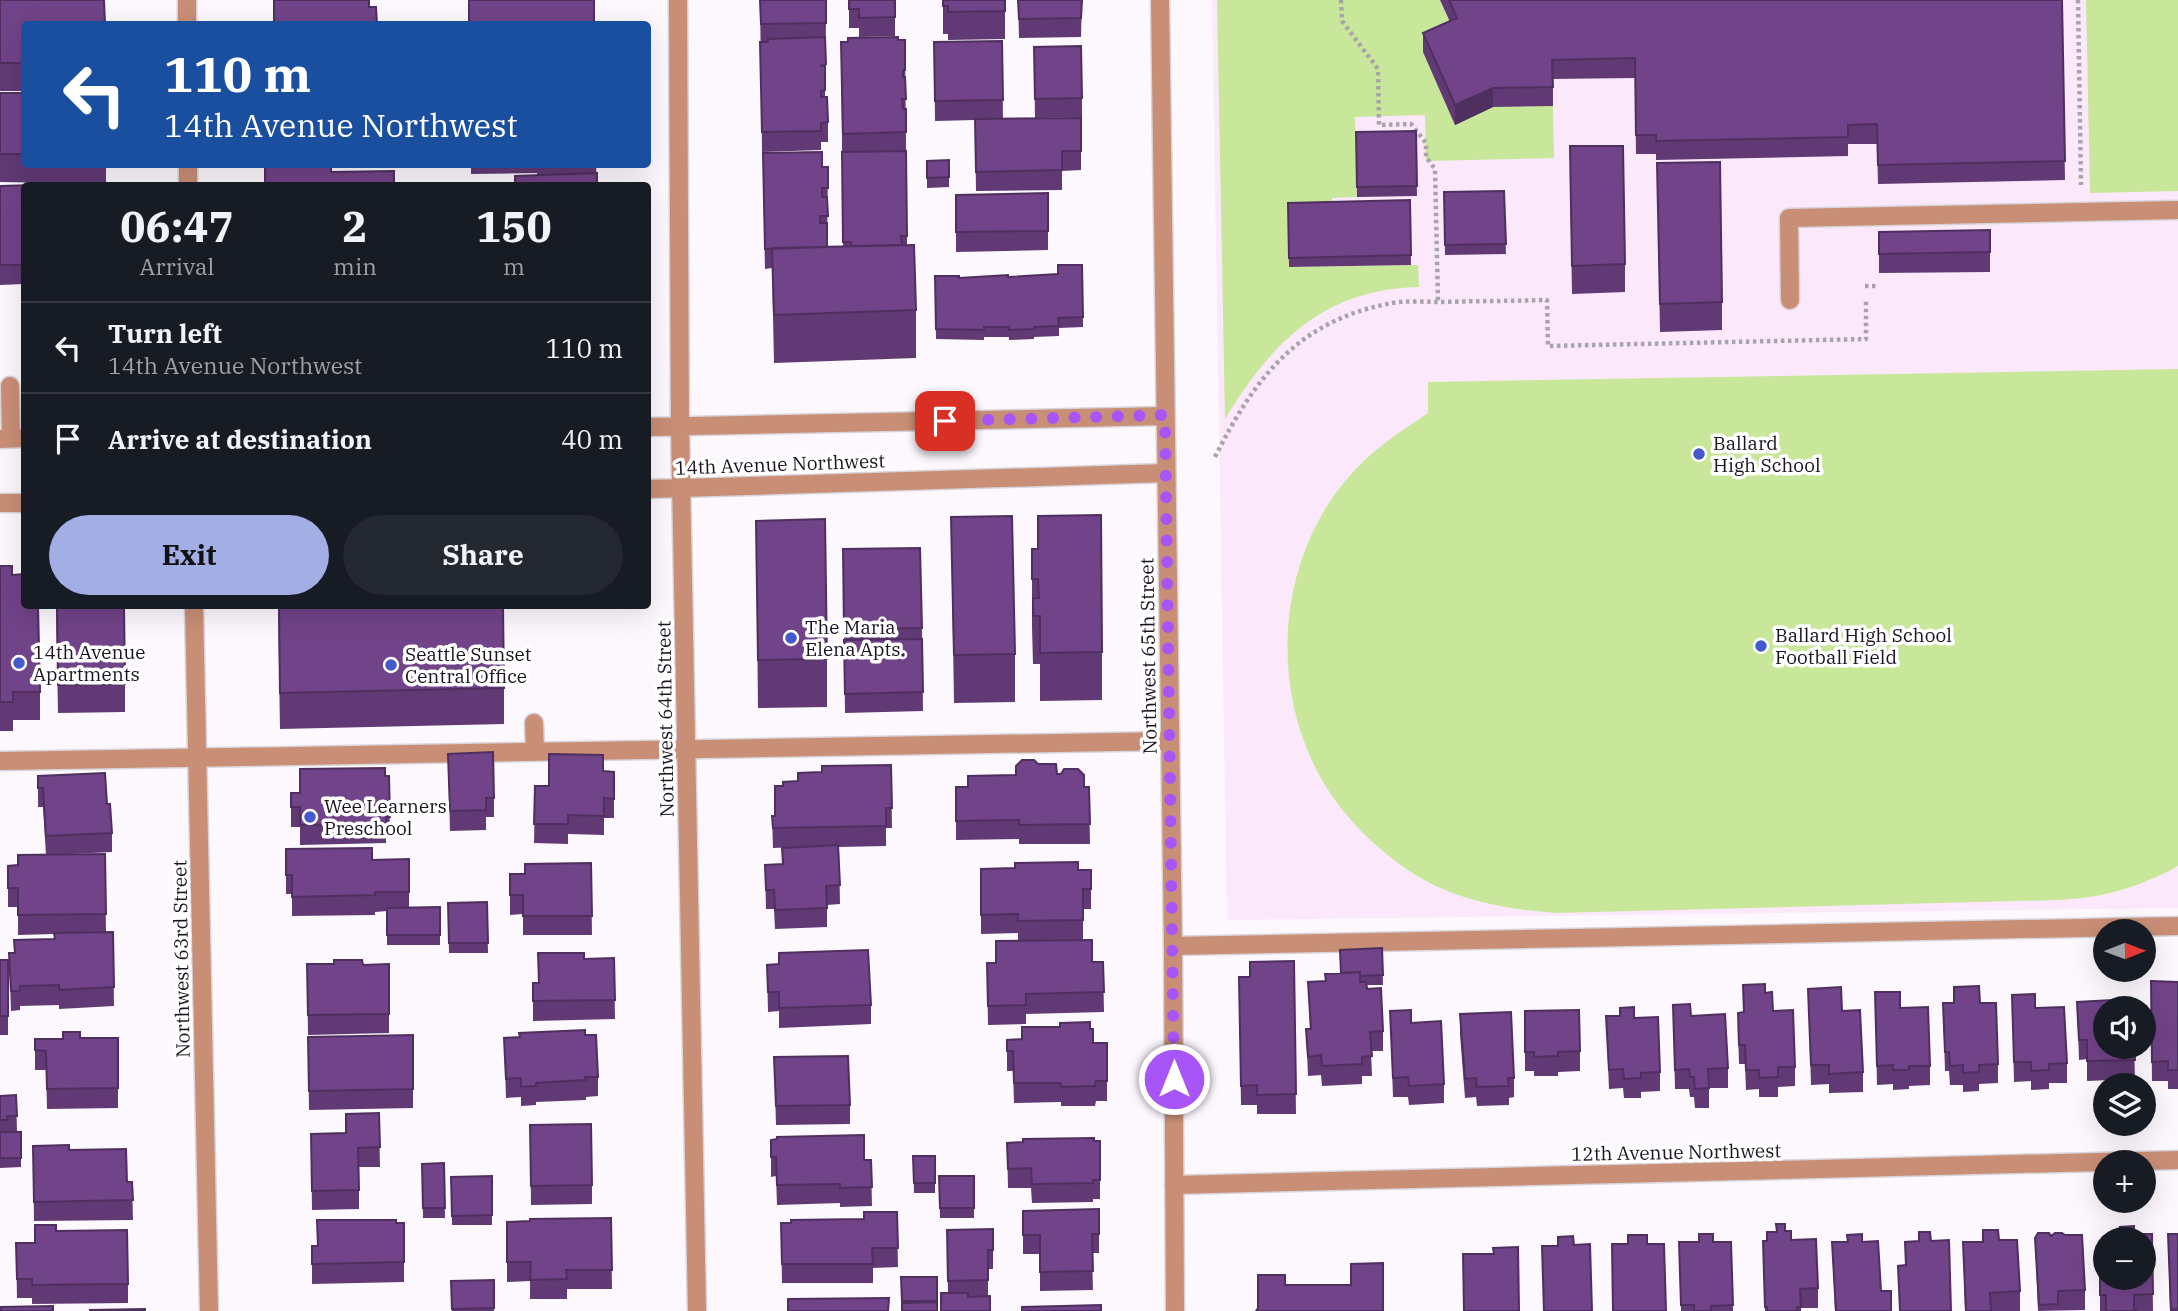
<!DOCTYPE html>
<meta charset="utf-8">
<style>
:root{--surface:#171b24;--page:#242831;--text:#f1f3f6;--muted:#9ea1a6;--line:#363941;--accent:#a3aee4}
body{margin:0;font-family:"IBM Plex Serif",serif;background:var(--page);color:var(--text);height:100vh;display:flex;flex-direction:column;font-size:26px;white-space:nowrap}
*{box-sizing:border-box;margin:0}
p{font-size:23px;color:var(--muted)}
.icon{flex:none;width:38px;height:38px;fill:none;stroke:currentColor;stroke-width:2;stroke-linecap:round;stroke-linejoin:round}
.map{position:relative;flex:1;overflow:hidden}
.details{position:absolute;left:21px;top:182px;width:630px;height:427px;display:flex;flex-direction:column;background:var(--surface);border-radius:7px;box-shadow:0 7px 28px #0002}
.details>*{flex:none}
.top-card{position:absolute;left:21px;top:21px;width:630px;height:147px;border-radius:7px;box-shadow:0 7px 28px #0002;background:#1a4fa0;color:#fff;overflow:hidden}
.needle{width:46px;rotate:89deg}
.tools{position:absolute;left:2093px;top:919px;display:grid;gap:14px}
.tools a{display:grid;place-items:center;width:63px;height:63px;border-radius:50%;background:var(--surface);box-shadow:0 7px 28px #0002;font-size:35px}
.pin{position:absolute;display:grid;place-items:center;width:60px;height:60px;color:#fff;margin:-30px;border-radius:14px;box-shadow:0 4px 10px #0006}
.me{position:absolute;width:77px;margin:-38px;rotate:0deg;stroke-linejoin:round;filter:drop-shadow(0 0 5px #0008)}
.turn{display:flex;align-items:center;gap:24px;height:147px;padding:0 28px;font-size:32px}
.turn .icon{width:91px;height:91px;stroke-width:2.5}
.turn b{display:block;font-size:49px;line-height:60px}
.eta{display:flex;justify-content:space-evenly;align-items:center;height:119px;text-align:center}
.eta b{font-size:42px;font-weight:700;line-height:49px}
.action{display:flex;gap:14px;margin-top:auto;padding:14px 28px}
.action a{flex:1;height:80px;border-radius:42px;background:var(--accent);color:#111;font-size:28px;font-weight:700;line-height:80px;text-align:center}
.action a+a{background:var(--page);color:var(--text)}
ul{padding:0;list-style:none}
li{display:flex;align-items:center;gap:21px;height:91px;padding:0 28px;border-top:2px solid var(--line)}
li div{flex:1}
li b{display:block;font-size:26px}
li em{font-style:normal}
.map>svg:first-child{display:block}
</style>
<div class="map">
<svg width="2178" height="1311" viewBox="0 0 2178 1311">
<rect width="100%" height="100%" fill="#fcf8fe"/>
<path fill="#fbe9fb" d="M1212,0H2178V908L1227,920Z"/>
<path fill="#c9e79a" d="M1217,0H1440L1457,38L1455,124L1493,107L1553,106L1554,158L1426,161L1425,115L1355,117L1357,197L1332,198V212L1289,267L1418,265L1419,287C1324,289 1272,342 1225,419Z
M2086,0H2178V191L2090,193Z
M2178,369V866C2137,888 2103,898 2057,900L1556,913C1506,909 1457,901 1414,874C1377,850 1344,818 1322,780C1269,688 1277,562 1346,480C1369,452 1398,433 1428,413V382Z"/>
<g fill="none" stroke-linecap="round" stroke-linejoin="round">
<g stroke="#d8d4da" stroke-width="21">
<path id="service" d="M1790,300L1789,218L2178,210
M10,386L11,438
M534,723L535,752
M0,761L1170,741
M1173,946L2178,926"/>
</g>
<g stroke="#d8d4da" stroke-width="21">
<path id="minor" d="M187,0V24
M678,0L680,427L697,1311
M188,164V186
M648,427L1165,416
M0,439L24,438
M648,489L1166,473
M0,503H24
M194,606L209,1311
M1174,1185L2178,1160"/>
</g>
<g stroke="#d8d4da" stroke-width="21">
<path id="tertiary" d="M1160,0L1173,946L1175,1311"/>
</g>
<path stroke="#a9a4ab" stroke-width="4.5" stroke-dasharray="3.5 3.5" stroke-linecap="butt" d="M1341,0L1342,21L1378,69L1379,125L1411,124L1426,143V157L1435,169L1438,302
M2078,0L2081,185
M1865,286H1879
M1215,457C1254,379 1297,322 1387,304C1403,300 1423,302 1440,302C1476,301 1511,301 1547,300L1548,346L1866,339V300"/>
<use href="#service" stroke="#c98e76" stroke-width="18"/>
<use href="#minor" stroke="#c98e76" stroke-width="18"/>
<use href="#tertiary" stroke="#c98e76" stroke-width="18"/>
</g>
<path fill="#613a75" d="M0,0L24,24V91H0Z
M760,0L826,23L825,97L828,122V142H821V150L762,152Z
M849,0H895V36L859,37V28H849Z
M943,0H1005V39L948,40V34H943Z
M1018,0H1082L1081,37L1019,38Z
M1440,0H2062L2065,180L1878,184L1877,144H1848V156L1656,160V154H1636L1635,78L1553,79V106L1493,107L1455,125L1423,52V33L1450,22Z
M905,40L907,245L916,310V358L774,363L772,268L765,269L763,173L828,167L827,247L843,246L841,42Z
M1002,41L1003,119L1081,118V170L1062,171V190L976,191L975,120L935,121L934,42Z
M1034,47L1082,98V117L1035,118Z
M0,93H24V164H106V184L0,182Z
M1416,131L1417,196L1357,197L1356,132Z
M927,161L949,177V187L927,188Z
M1657,163L1722,302V330L1660,332Z
M471,164H596L597,186L537,175V173L471,174Z
M1570,175L1625,264V292L1572,294Z
M0,186H24V284L0,285Z
M1504,191L1506,254L1445,255L1444,192Z
M1048,193V250L956,252V195Z
M1410,200L1411,265L1289,267L1288,203Z
M1990,230V272L1879,273V232Z
M935,276L959,278L1008,277L1083,317V327L1059,328V336L1034,337V339L1009,340V337H984V340L936,339Z
M1038,516L1102,652V700L1040,701V664H1033L1032,627V549H1038Z
M951,517L1015,654V702L954,703Z
M756,521L827,659V707L758,708Z
M843,549L922,628L923,711L845,713Z
M0,566L12,575L40,692V720H13V731H0Z
M56,606L125,684V712L58,713Z
M278,606L504,688V724L280,729Z
M448,754L494,798V817H486V830L450,831Z
M1038,764L1084,787H1089L1090,844H1019V839L956,840V787H968L1016,775Z
M891,765L892,828H886V846L839,847L840,904L827,905V927L775,929L774,909H766L765,865L782,864L797,847L773,848L772,816H775L798,781L822,772Z
M603,771L614,772V818H604V835L568,834V844L534,843L535,786H549Z
M38,776L107,804L112,833V852L50,855L105,854L106,932H113L114,1006L59,1009V1005L20,1006V1010L11,1011L9,953H14L55,939L54,934L18,935V907H8V885L18,865L46,855L43,807H38Z
M385,776H389L390,836H386V843L300,845V827H291V793H300Z
M286,849L372,860L409,859V908L440,907V945H387V911L375,912V915L292,916V894H286Z
M591,863L592,935H523V914L510,915V874H525Z
M981,869L1091,870V909H1083V940L1018,941V933L981,934Z
M487,902L488,953H449L448,903Z
M1382,948L1383,985H1367L1383,1031V1051H1371L1372,1076H1362V1084L1322,1086L1321,1075L1308,1076L1306,1029H1310L1308,982L1325,981V974L1340,973Z
M614,958L615,1019L533,1021V983H538L584,959Z
M0,960H8V1035H0Z
M1294,961L1296,1114H1257V1105H1241L1239,977H1250Z
M1103,962L1104,1012L1026,1014V1024L988,1025L987,963Z
M307,964H389V1033L308,1035Z
M767,965L871,1005V1024L779,1028V1011L768,1012Z
M2151,981L2178,982V1089H2168V1081H2152Z
M1743,985L1765,993L1795,1067V1086L1778,1087V1097H1759V1089L1746,1090L1745,1064H1739L1738,1032V1013L1743,1012Z
M1808,989L1842,1011L1863,1072V1092L1829,1093V1084L1811,1085Z
M1875,992L1900,1008L1930,1066V1085L1909,1086V1089L1893,1090V1084L1877,1085Z
M2012,995L2035,1008L2067,1063V1083H2049V1089L2031,1090V1081L2014,1082Z
M2077,1002L2134,1046L2135,1079L2087,1081V1059L2079,1060Z
M1943,1003H1980L1998,1064V1083L1979,1084V1091L1963,1092V1085H1950L1949,1071H1945Z
M1673,1005L1691,1016L1728,1068V1088H1709V1108H1695L1694,1097H1690L1689,1089H1675Z
M1390,1011L1411,1023L1444,1084V1103L1409,1105L1408,1097H1393Z
M1525,1011L1580,1051V1071L1558,1072V1076H1534V1071H1525Z
M1460,1014L1514,1078V1097L1509,1098V1105L1477,1106L1476,1097L1465,1098L1460,1034Z
M1606,1016L1634,1018L1660,1072V1091L1641,1092V1098H1624L1623,1088L1609,1089Z
M1090,1029L1093,1043H1107V1101H1096L1095,1106H1061V1102L1014,1103L1013,1071H1007V1040L1022,1039Z
M413,1035V1108L309,1110L308,1037Z
M585,1035L598,1077V1096L586,1097V1100L536,1102V1105L521,1106V1097L506,1098L504,1038Z
M80,1038H118V1108L47,1109L46,1070H35V1039Z
M774,1057L850,1105V1124L776,1125Z
M0,1084V1096L16,1095L17,1132H21V1167L0,1168Z
M379,1113L380,1167H359V1209L312,1210L311,1134L346,1133Z
M530,1125L592,1185V1204L531,1205Z
M771,1140L864,1160H871L872,1206L840,1207V1203L777,1205L776,1176L771,1177Z
M1100,1141V1199H1093V1202L1032,1203L1031,1188H1008L1007,1143Z
M33,1146L69,1150L127,1182H132L133,1220L34,1221Z
M913,1156H935V1193H914Z
M444,1163L445,1218H423L422,1164Z
M492,1176V1225H452L451,1177Z
M939,1176L974,1208V1218H940Z
M1023,1211L1099,1234V1253H1092L1093,1290L1040,1291V1254H1023Z
M897,1212L898,1267L873,1268V1283H782L781,1223L864,1219Z
M611,1218L612,1289H567V1299H530V1281L507,1282V1222Z
M396,1223H404V1282L312,1284V1246H318Z
M1776,1224L1785,1231L1791,1240L1818,1288V1308H1801V1311H1765L1763,1241H1767L1776,1232Z
M993,1229V1269H988V1296L990,1311L948,1293L947,1230Z
M1983,1230L1999,1240L2020,1291V1311H1965L1963,1242H1983Z
M56,1231L128,1284V1303L32,1304V1298H17L16,1243H35Z
M2134,1234H2152L2153,1311H2100V1264L2105,1278Z
M2168,1234H2178V1311H2170Z
M1847,1235L1862,1242L1881,1291L1891,1311H1835L1832,1242H1847Z
M2035,1238L2085,1290V1310L2038,1311Z
M1679,1242H1731L1733,1311H1681Z
M901,1277H937V1302L902,1311Z
M494,1280V1311H452L451,1281Z"/>
<path fill="#4f2f5f" d="M1493,88V107L1455,125V105Z"/>
<path fill="#714388" stroke="#4f2f5f" stroke-width="2" d="M0,0H104L105,24H24V63H0Z
M274,0H369V7H376L377,24H274Z
M469,0H594V24H469Z
M760,0H826V23L761,24Z
M849,0H895V17L859,18V9H849Z
M943,0H1005V11L948,12V6H943Z
M1018,0H1082L1081,18L1019,19Z
M1449,0H2062L2065,161L1878,165L1877,124L1848,125V137L1656,141V135H1636L1635,58L1552,60L1553,87L1493,88L1455,105L1423,33L1457,18Z
M825,37L826,64L820,66H825V90L821,91V97H827L828,122L821,123V131L762,132L760,42H768V39Z
M898,37V40H905V70H903V77H905L906,99H902L903,109H906V132L843,134L841,42H848V38Z
M1002,41L1003,100L935,101L934,42Z
M1081,46L1082,98L1035,99L1034,47Z
M0,93H24V154H0Z
M1081,118V151H1062V170L976,172L975,119Z
M1416,131L1417,186L1357,187L1356,132Z
M1570,146H1623L1625,264L1572,266Z
M906,151L907,236H901L902,245L851,246V242H843L842,152Z
M822,152V167H828V188H822V197H827L828,216H820V223H827V247L765,249L763,153Z
M949,160V177L927,178V161Z
M1720,162L1722,302L1660,304L1657,163Z
M265,164H331V172L394,171V186H265Z
M597,173V186H515V176Z
M36,185L24,186V265H0V186Z
M1504,191L1506,244L1445,245L1444,192Z
M1048,193V231L956,232V195Z
M1410,200L1411,255L1289,258L1288,203Z
M1990,230V252L1879,254V232Z
M914,245L916,310L774,315L772,248Z
M1058,265H1082L1083,317L1058,318L1059,326L1034,327V329L1009,330V327H984V330L936,329L935,276H959V278L1008,275V277L1058,274Z
M1101,515L1102,652L1040,653V616H1033V598H1039L1038,579H1032V549H1038V516Z
M1012,516L1015,654L954,655L951,517Z
M825,519L827,659L758,660L756,521Z
M920,548L922,628L844,629L843,549Z
M0,566H12V575L24,574V606H38L40,692H13V702H0Z
M57,606H124L125,684L58,685Z
M279,606H503L504,688L280,693Z
M922,639L923,692L845,694L844,640Z
M493,752L494,798H486V810L450,811L448,754Z
M549,754L603,755V771L614,772V799L604,798V816L568,815V824H534L535,786H549Z
M1022,760H1034L1038,764H1056L1057,774H1061L1064,769H1078L1084,775V787H1089L1090,824L1019,825V820L956,821V787H968V776L1016,775V766Z
M891,765L892,808H886V826L773,828L772,816H775V786H783V782L798,781V773L822,772V766Z
M385,768V776H389L390,817H386V824L300,825V807H291V793H300V769Z
M105,773L107,804H110L112,833L46,836L43,788H38V776Z
M838,845L840,885L826,886L827,908L775,910L774,890H766L765,865L783,864L782,848Z
M372,848V860L409,859V892H375V895L292,897V875H286V849Z
M105,854L106,914L18,915V888H8V866L18,865V855Z
M1078,862V870H1091V889H1083V920L1018,921V914L981,915V869L1015,868V863Z
M591,863L592,916H523V895H510V874H525V864Z
M487,902L488,943H449L448,903Z
M440,907V935H387V908Z
M113,932L114,987L59,990V985L20,986V991H11L9,953H15L14,940L55,939L54,933Z
M1092,940V962H1103L1104,992L1026,994V1005L988,1006L987,963H996V941Z
M1382,948L1383,975L1360,976V972L1341,973L1340,950Z
M868,950L871,1005L779,1008V992H768L767,965L779,964V953Z
M538,953H584V959L614,958L615,1000L533,1001V983H539Z
M0,960H8V1016H0Z
M334,960H362L363,965L389,964V1014L308,1015L307,964H334Z
M1294,961L1296,1094L1257,1095V1085L1241,1086L1239,977H1250V962Z
M1360,972V982H1366L1367,989L1381,988L1383,1031L1370,1032L1372,1056L1362,1057V1064L1322,1066L1321,1055L1308,1057L1306,1029H1311L1308,982L1326,981L1325,974Z
M2151,981L2178,982V1070H2168V1061L2152,1062Z
M1765,984V993L1772,992L1773,1011L1793,1010L1795,1067H1778V1077L1759,1078V1070H1746L1745,1045H1739L1738,1013L1744,1012L1743,985Z
M1979,986L1980,1003H1996L1998,1064L1979,1065V1072L1963,1073V1065L1950,1066L1949,1052H1945L1943,1003H1954V987Z
M1841,987L1842,1011L1860,1010L1863,1072L1829,1074V1065H1811L1808,989Z
M1875,992H1900V1008L1928,1007L1930,1066H1909V1070H1893V1065L1877,1066Z
M2035,994V1008L2064,1007L2067,1063L2049,1064V1070L2031,1071V1062H2014L2012,995Z
M2132,999L2133,1008H2105V1046H2134L2135,1060L2087,1061V1040H2079L2077,1002Z
M1690,1004L1691,1016L1725,1014L1728,1068L1708,1069L1709,1088L1695,1089L1694,1077H1690L1689,1069L1675,1070L1673,1005Z
M1634,1007V1018L1658,1017L1660,1072L1641,1073V1078L1624,1079L1623,1069L1609,1070L1606,1016H1620V1008Z
M1411,1010V1023L1441,1021L1444,1084L1409,1086L1408,1077L1393,1078L1390,1011Z
M1579,1010L1580,1051L1558,1052V1056L1534,1057V1052H1525V1011Z
M1511,1012L1514,1078H1508L1509,1086L1477,1087L1476,1078L1465,1079L1460,1014Z
M1090,1022V1029H1093V1043H1107V1081H1096L1095,1086L1061,1087V1083H1014L1013,1051H1007V1040L1022,1039V1027H1060V1023Z
M585,1030V1035H596L598,1077H585L586,1080L536,1083V1086L521,1087V1078L506,1079L504,1038L520,1037L519,1033Z
M63,1032H80V1038H118V1088L47,1089L46,1051L35,1050V1039H63Z
M413,1035V1089L309,1091L308,1037Z
M848,1056L850,1105L776,1106L774,1057Z
M16,1095L17,1116H7L8,1120H0V1096Z
M379,1113L380,1147L358,1148L359,1190L312,1191L311,1134L346,1133V1114Z
M591,1124L592,1185L531,1186L530,1125Z
M0,1132H21V1158H0Z
M864,1135V1160H871L872,1187L840,1188V1184L777,1185L776,1157H771V1140L777,1139V1137Z
M1094,1138V1141H1100V1180H1093V1183L1032,1184L1031,1168L1008,1169L1007,1143L1023,1142V1139Z
M69,1145V1150L126,1149L127,1182H132L133,1200L34,1202L33,1146Z
M913,1156H935V1183H914Z
M444,1163L445,1208H423L422,1164Z
M492,1176V1215L452,1216L451,1177Z
M939,1176H974V1208H940Z
M1099,1209V1234H1092L1093,1271L1040,1272V1235H1023V1211Z
M864,1212H897L898,1248H872L873,1264H782L781,1223H791V1220L864,1219Z
M611,1218L612,1270H566L567,1279L530,1280L531,1262H507V1222L530,1221V1219Z
M317,1220H396V1223H404V1262L312,1264V1246H318Z
M1776,1224H1785V1231H1791V1240L1816,1239L1818,1288L1800,1289L1801,1307H1797L1798,1311H1767V1307H1765L1763,1241H1767V1232H1777Z
M35,1225H56V1231L127,1230L128,1284L32,1285V1279H17L16,1243H35Z
M2134,1226V1234H2152L2153,1294L2134,1295V1310L2137,1311H2106V1295H2100V1264H2105V1278H2144V1239H2107V1235H2120V1227Z
M993,1229V1250H988V1280L948,1281L947,1230Z
M1983,1230H1998L1999,1240H2017L2020,1291L1990,1293L1991,1311H1966L1963,1242H1983Z
M1919,1232H1930L1931,1241L1949,1240L1951,1311H1900L1898,1266L1906,1265L1905,1242L1919,1241Z
M2038,1233H2049L2051,1236L2055,1233H2062L2065,1235H2082L2085,1290L2058,1291V1304L2039,1305L2035,1238Z
M1699,1234H1713V1242H1731L1733,1305L1711,1306V1311H1694V1305H1681L1679,1242H1699Z
M1862,1234V1242L1878,1241L1881,1291H1891V1311H1836L1832,1242H1848L1847,1235Z
M2168,1234H2178V1309L2171,1310Z
M1628,1235H1647V1244H1664L1666,1311H1613L1612,1244H1628Z
M1573,1236L1574,1245L1590,1244L1592,1311H1544L1542,1246H1558V1237Z
M1518,1247L1519,1311H1464L1463,1254H1494L1493,1248Z
M1383,1263V1311H1256L1258,1308V1275H1285V1285H1351V1264Z
M901,1277H937V1301H902Z
M494,1280V1308L452,1309L451,1281Z
M941,1293H968V1297L990,1296V1311H941Z
M889,1298L888,1311H788V1299Z
M937,1302V1311H902V1303Z
M1101,1305V1311H1022V1307Z
M53,1306V1311H1V1307Z
M145,1309V1311H90V1310Z"/>
<g fill="none" stroke-linecap="round" stroke-linejoin="round">
<path stroke="#a855f7" stroke-width="12" stroke-dasharray="0 21.6" d="M945,421L1165,415L1174,1079"/>
</g>
<g fill="#4359cd" stroke="#fff" stroke-width="2.5">
<circle cx="1699" cy="454" r="7"/>
<circle cx="791" cy="638" r="7"/>
<circle cx="1761" cy="646" r="7"/>
<circle cx="19" cy="663" r="7"/>
<circle cx="391" cy="665" r="7"/>
<circle cx="310" cy="817" r="7"/>
</g>
<g text-anchor="middle" dominant-baseline="central" stroke-width="7" stroke-linejoin="round" paint-order="stroke">
<g font-size="19" fill="#1b141e" stroke="#fff" text-anchor="start">
<text x="1713" y="443">Ballard<tspan x="1713" dy="22">High School</tspan></text>
<text x="805" y="627">The Maria<tspan x="805" dy="22">Elena Apts.</tspan></text>
<text x="1775" y="635">Ballard High School<tspan x="1775" dy="22">Football Field</tspan></text>
<text x="33" y="652">14th Avenue<tspan x="33" dy="22">Apartments</tspan></text>
<text x="405" y="654">Seattle Sunset<tspan x="405" dy="22">Central Office</tspan></text>
<text x="324" y="806">Wee Learners<tspan x="324" dy="22">Preschool</tspan></text>
</g>
<g font-size="19" fill="#1b141e" stroke="#fff">
<text transform="translate(780 464) rotate(-2)">14th Avenue Northwest</text>
<text transform="translate(1148 656) rotate(-91)">Northwest 65th Street</text>
<text transform="translate(665 719) rotate(-91)">Northwest 64th Street</text>
<text transform="translate(181 959) rotate(-91)">Northwest 63rd Street</text>
<text transform="translate(1676 1152) rotate(-1)">12th Avenue Northwest</text>
</g>
</g>
</svg>
<div class="tools">
<a><svg class="needle" viewBox="-14 -14 28 28"><path d="M0-13l5 13h-10z" fill="#e53935"/><path d="M0 13l5-13h-10z" fill="#9ea1a6"/></svg></a>
<a><svg class="icon" aria-label="sound" viewBox="0 0 24 24"><path d="M4 9h4l5-4v14l-5-4H4zM17 9q2 3 0 6"/></svg></a>
<a><svg class="icon" aria-label="layers" viewBox="0 0 24 24"><path d="M12 4l9 5-9 5-9-5zM3 14l9 5 9-5"/></svg></a>
<a>+</a>
<a>−</a>
</div>
<div class="pin" style="left:945px;top:421px;background:#d93025"><svg class="icon" aria-label="arrive" viewBox="0 0 24 24"><path d="M6 21V4h12l-3 4 3 4H6"/></svg></div>
<svg class="me" style="left:1174px;top:1079px" viewBox="-20 -20 40 40"><circle r="17" fill="#a855f7" stroke="#fff" stroke-width="3"/><path d="M0-11L8 9 0 5-8 9z" fill="#fff"/></svg>
<div class="top-card">
<div class="turn"><svg class="icon" aria-label="left" viewBox="0 0 24 24"><path d="M17 20v-9H6M10 6l-5 5 5 5"/></svg><div><b>110 m</b>14th Avenue Northwest</div></div>
</div>
<section class="details">
<div class="eta">
<div><b>06:47</b><p>Arrival</p></div>
<div><b>2</b><p>min</p></div>
<div><b>150</b><p>m</p></div>
</div>
<ul>
<li><svg class="icon" aria-label="left" viewBox="0 0 24 24"><path d="M17 20v-9H6M10 6l-5 5 5 5"/></svg><div><b>Turn left</b><p>14th Avenue Northwest</p></div><em>110 m</em></li>
<li><svg class="icon" aria-label="arrive" viewBox="0 0 24 24"><path d="M6 21V4h12l-3 4 3 4H6"/></svg><div><b>Arrive at destination</b></div><em>40 m</em></li>
</ul>
<div class="action"><a>Exit</a><a>Share</a></div>
</section>
</div>
